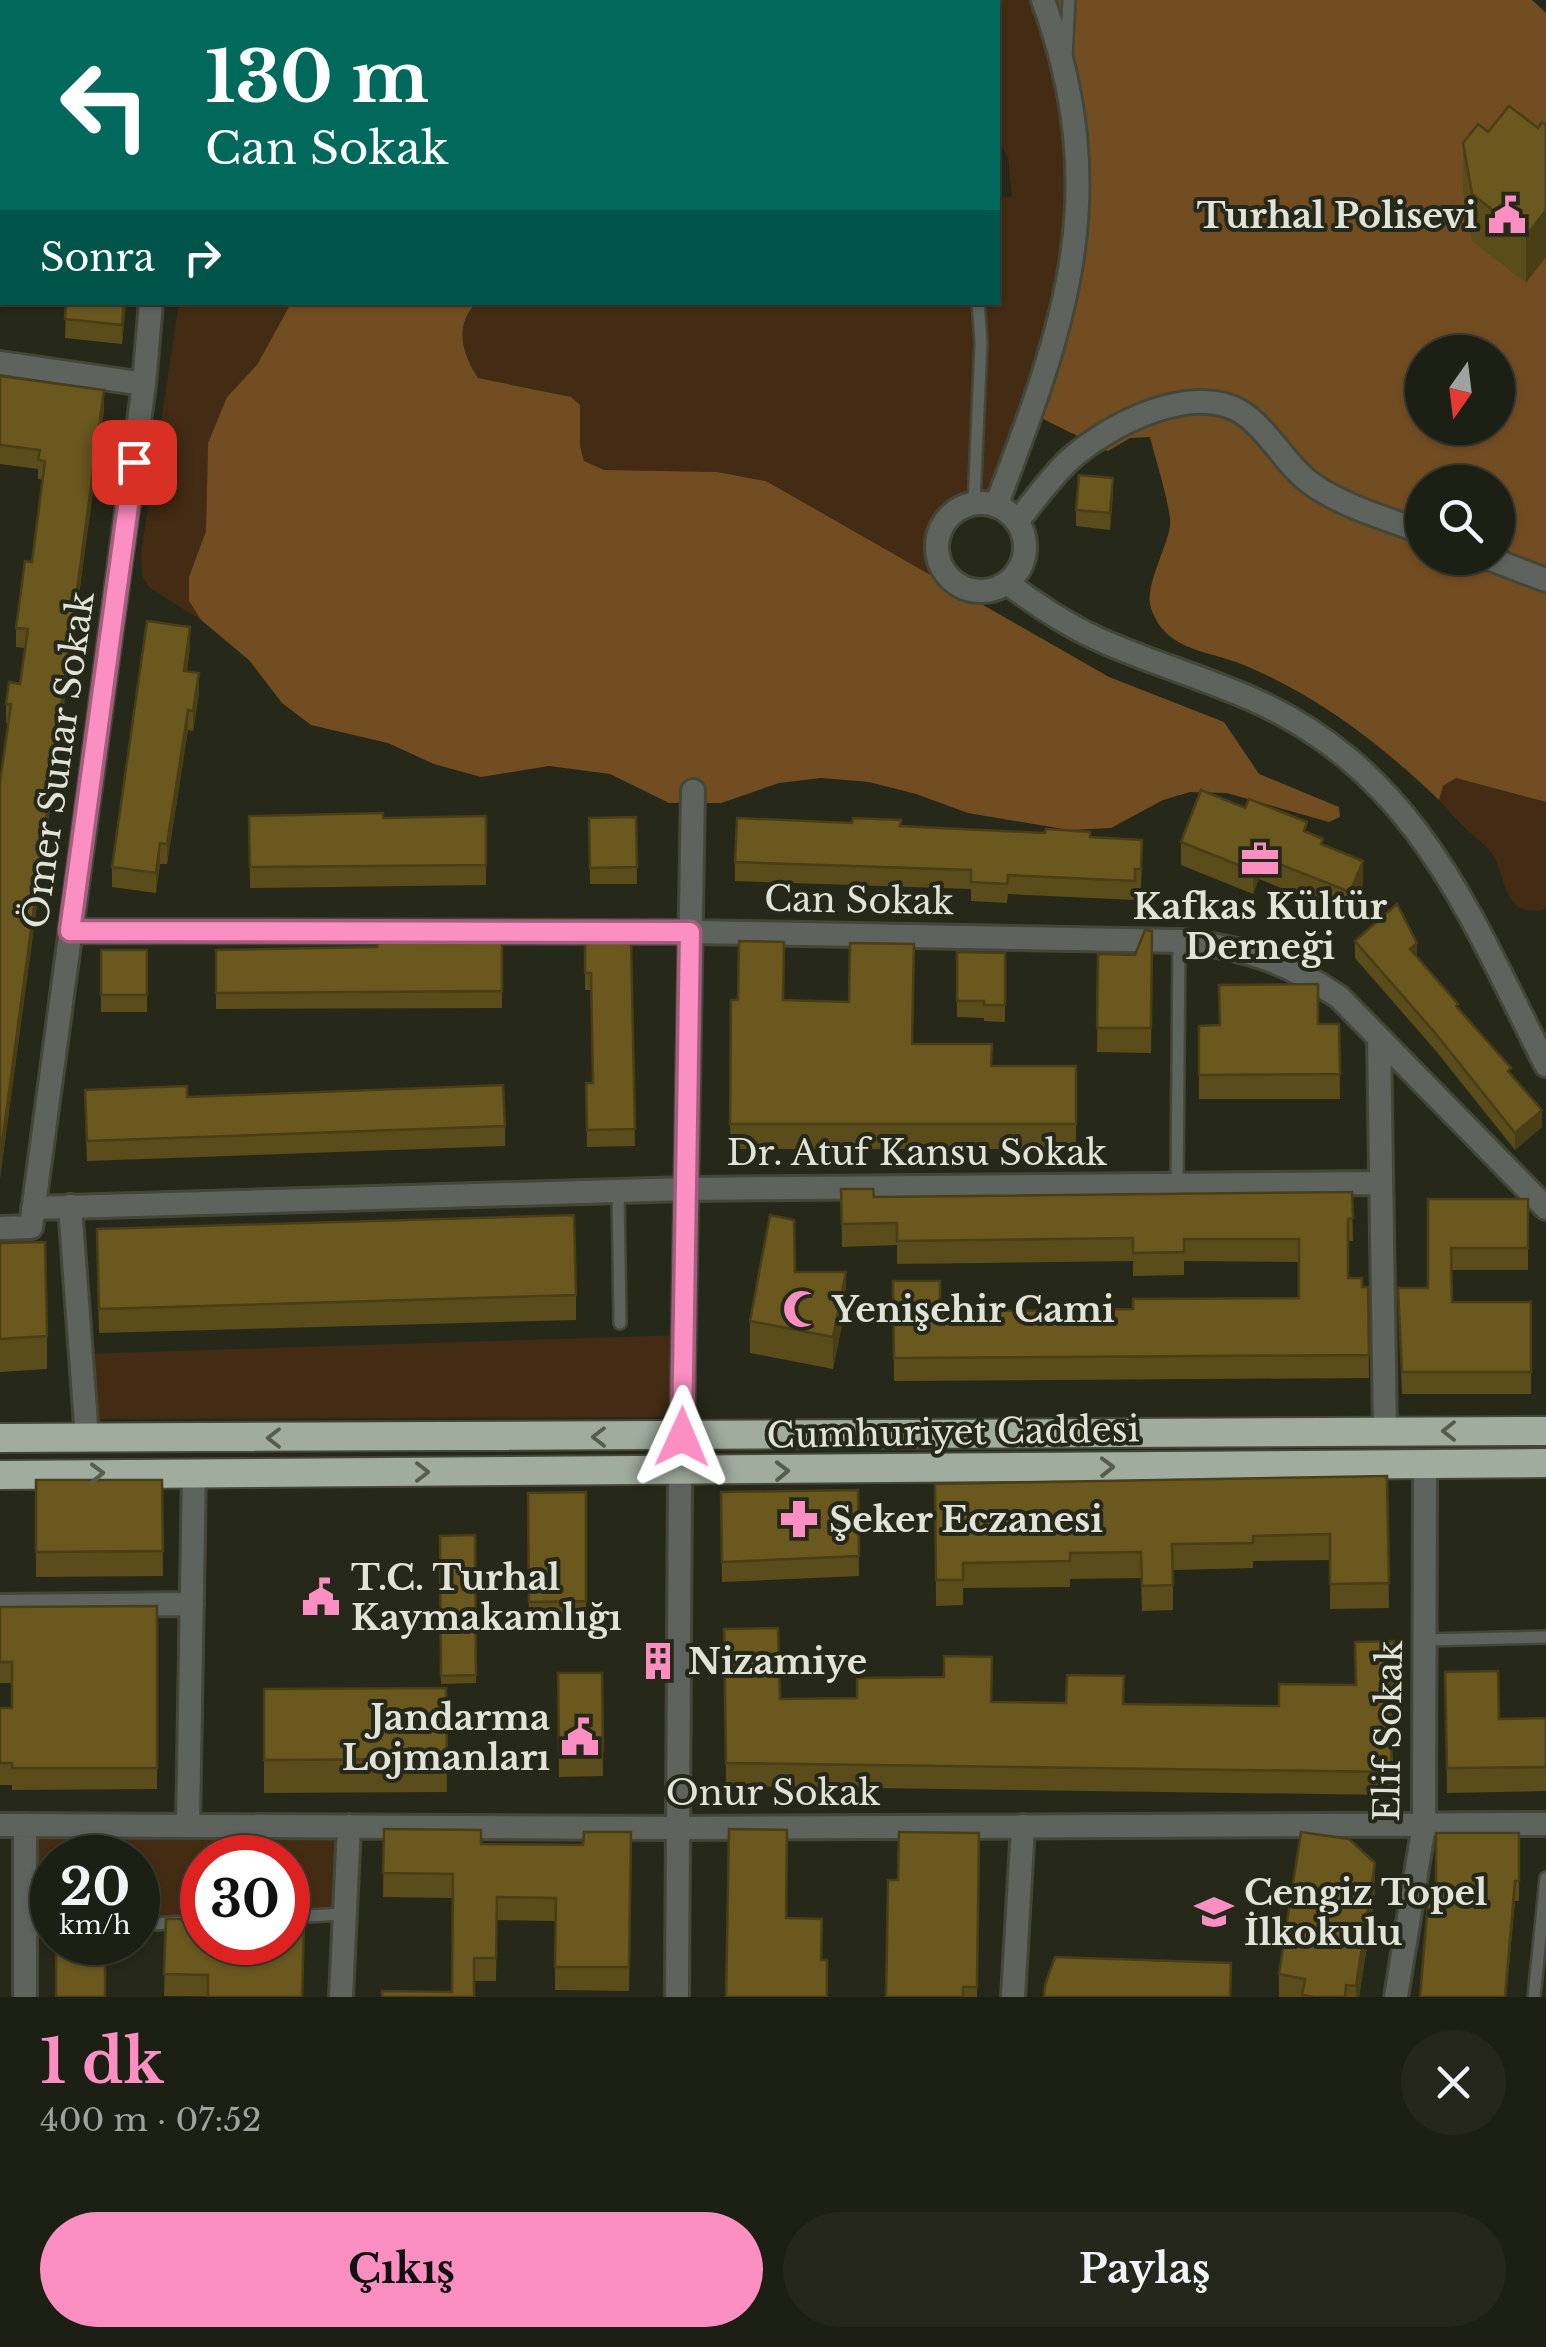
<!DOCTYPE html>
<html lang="tr">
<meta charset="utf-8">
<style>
:root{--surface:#1c1f13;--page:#25271c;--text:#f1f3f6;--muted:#a0a2a0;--line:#3a3d33;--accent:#fc8fc2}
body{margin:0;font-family:"Libre Baskerville",serif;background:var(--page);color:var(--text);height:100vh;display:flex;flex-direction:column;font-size:38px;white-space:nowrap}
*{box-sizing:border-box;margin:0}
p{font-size:32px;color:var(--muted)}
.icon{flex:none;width:55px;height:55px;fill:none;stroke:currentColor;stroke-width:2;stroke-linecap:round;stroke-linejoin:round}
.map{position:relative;height:1997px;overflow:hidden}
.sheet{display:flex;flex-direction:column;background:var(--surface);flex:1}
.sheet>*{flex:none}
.top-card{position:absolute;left:0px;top:0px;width:1000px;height:305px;box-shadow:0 2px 8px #0004,0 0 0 2px var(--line);background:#00695c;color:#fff;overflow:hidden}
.needle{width:65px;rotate:194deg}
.controls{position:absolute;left:1405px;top:335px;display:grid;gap:20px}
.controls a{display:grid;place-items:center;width:110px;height:110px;border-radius:50%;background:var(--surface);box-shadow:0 2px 8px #0004,0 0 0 2px var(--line);font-size:50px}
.speed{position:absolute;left:30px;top:1835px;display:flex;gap:20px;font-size:50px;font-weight:700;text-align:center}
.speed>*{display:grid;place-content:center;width:130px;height:130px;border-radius:50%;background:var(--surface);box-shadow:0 2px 8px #0004,0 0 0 2px var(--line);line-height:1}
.speed small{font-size:25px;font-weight:400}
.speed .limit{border:15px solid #d22;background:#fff;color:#111}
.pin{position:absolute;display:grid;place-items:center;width:85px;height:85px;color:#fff;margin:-42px;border-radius:20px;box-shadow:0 5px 15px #0006}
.me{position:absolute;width:110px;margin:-55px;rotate:1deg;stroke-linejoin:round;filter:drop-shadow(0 0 8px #0008)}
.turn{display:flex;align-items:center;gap:35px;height:210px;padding:0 40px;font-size:45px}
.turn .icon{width:130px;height:130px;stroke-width:2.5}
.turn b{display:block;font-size:70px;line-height:85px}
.then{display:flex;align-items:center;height:95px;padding:0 40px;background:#0003;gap:20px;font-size:38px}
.round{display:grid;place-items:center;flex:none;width:105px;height:105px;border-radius:52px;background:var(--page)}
.head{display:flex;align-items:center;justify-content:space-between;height:170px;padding:0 40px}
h1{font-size:60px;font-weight:700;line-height:75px;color:var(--accent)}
.button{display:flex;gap:20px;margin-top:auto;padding:20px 40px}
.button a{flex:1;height:115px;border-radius:60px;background:var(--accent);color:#111;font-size:40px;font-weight:700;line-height:115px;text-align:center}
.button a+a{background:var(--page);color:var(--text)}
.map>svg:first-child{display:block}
</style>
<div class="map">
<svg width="1546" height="1997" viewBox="0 0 1546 1997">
<rect width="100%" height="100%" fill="#262919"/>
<path fill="#432c13" d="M161,0H412L415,2H161Z
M806,0H1043L1079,215L996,506C945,496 918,546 955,583L952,587L766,481L717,472L604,470L584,461L580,446V405L571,397L478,378C462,354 454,326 476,303L998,302V196L1012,197L1008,158L998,139V2Z
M179,303H291L257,365L227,397L208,443L206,531L189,578V601L201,620L150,588L142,576L141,554Z
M1456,778L1546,802V909C1501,920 1508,876 1491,852C1485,844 1475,838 1467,830C1457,821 1449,810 1439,800L1443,786Z
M683,1335L682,1417L85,1419L80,1354Z
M25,1825L349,1826L344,1914L288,1917V1858H202V1921L138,1925V1858H52V1929L24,1931Z"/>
<path fill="#734d22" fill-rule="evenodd" d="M445,0H806L811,2H442Z
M1043,0H1532L1546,13V802L1456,778L1443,786L1439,800C1382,745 1318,696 1244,665C1207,650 1165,651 1151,608C1144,587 1167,548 1170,526C1172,510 1155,458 1150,437L1130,438L1108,451L1031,413L1079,215ZM1422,352H1498V428H1422ZM1422,482H1498V558H1422Z
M291,303H476C454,326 462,353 478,378L571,397L580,405V446L584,461L604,470L717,472L766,481L1109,677L1224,722L1259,774L1339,807L1340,817L1329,822L1227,793L1190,792L1163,800L1111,828L1069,830L968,813L916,794L869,782L821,778L779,783L721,803H669L610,774L549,766L481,777L434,764L388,743L311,725L282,703L249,660L201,620L189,601V577L206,531L208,443L227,397L257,365Z"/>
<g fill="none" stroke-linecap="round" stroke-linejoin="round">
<g stroke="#444738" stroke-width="16">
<path id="service" d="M1066,56L1069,0
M974,504L981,342L978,302
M1177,1186L1179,941
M618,1191L620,1323
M1424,1640L1546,1637
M288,1917L344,1914
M138,1925L202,1921
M24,1931L52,1929
M1534,1997L1546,1878"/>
</g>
<g stroke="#444738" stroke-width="28">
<path id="minor" d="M142,0V2
M0,363L144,384
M937 547a44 44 0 1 1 88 0a44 44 0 1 1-88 0Z
M996,506C1066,323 1113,194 1043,0
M1017,522C1033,502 1048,481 1066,463C1106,425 1197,378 1247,416C1274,437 1287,468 1316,487C1348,508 1388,519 1422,532
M1488,558L1546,580
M1007,583C1036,604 1065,624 1098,639C1148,662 1203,677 1254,700C1418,774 1470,916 1546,1065
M71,931L690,932L1180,941C1244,947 1286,961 1339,997L1546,1208
M1379,1038L1385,1432
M70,1206L87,1438
M33,1208L685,1189L1381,1183
M0,1228L31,1227L144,384L151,302
M682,1437L693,791
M0,1606L192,1604
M0,1825L678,1828L1546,1824
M188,1825L194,1472
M25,1997V1825
M341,1997L349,1826
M677,1997L680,1472
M1013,1997L1023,1826
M1396,1997L1424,1825L1425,1464"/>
</g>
<g stroke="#444738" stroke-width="32">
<path id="trunk" d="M0,1438L1546,1431
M0,1475L1546,1463"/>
</g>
<use href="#service" stroke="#5e645d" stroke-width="11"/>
<use href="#minor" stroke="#5e645d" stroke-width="22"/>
<use href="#trunk" stroke="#a0ac9e" stroke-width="28"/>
</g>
<path fill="#5b4c1b" d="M0,49H2V116L0,115Z
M1538,128L1526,283L1472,241L1463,190V143L1488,132Z
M66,302H126L122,344L65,338Z
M0,376L104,410L0,1178V783L8,724L6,723V704L20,684L25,648L16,647V628L32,562L43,480L38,479V469L0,464Z
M1113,495L1110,530L1076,526V510Z
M190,647L187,671L199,693L193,731L188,730L167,864H160L156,893L112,887V867Z
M249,816L383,818L486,816V885L250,888Z
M636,817L637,884H590L589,818Z
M900,826L1090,838L1142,859L1141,888H1135V900L1008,894L1007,903L971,901V889L735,881V862Z
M1307,832L1323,844L1363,884L1350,916L1259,879L1253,894L1181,865V842Z
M1152,931L1151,1053L1097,1052L1098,954L1135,955Z
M502,940V1008L216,1009V950L377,947Z
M1355,941L1417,957L1511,1075L1542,1127L1515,1150L1436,1051L1355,958Z
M585,942H631L635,1146L587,1147L586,1083H593L591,990H585Z
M101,950H147V1012H101Z
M957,952L1005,953V1022L984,1021V1018L957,1017Z
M731,1000H784L913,1044L991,1066H1076V1149H730Z
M1339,1024L1340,1099H1199V1026Z
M187,1097L505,1126V1146L87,1161L85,1110Z
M841,1189L874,1197L1352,1192L1353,1241H1348V1278L1362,1287H1368L1369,1378L894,1381L893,1281L940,1312L1133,1309L1299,1298V1262L1184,1261V1275L1133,1276V1261L897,1264V1245L842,1247Z
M1428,1199H1528V1270H1451L1452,1302H1531V1394H1402L1398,1288H1428Z
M0,1243L47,1336V1369L0,1372Z
M97,1254L576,1295V1320L99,1333Z
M795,1272L846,1304L833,1369L750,1353V1321Z
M1387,1476L1389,1608L1330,1609V1560L1253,1561V1568L1173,1570V1610L1142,1611L1141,1578L1070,1579V1587L963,1588V1605L936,1606L935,1484Z
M36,1480H162L163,1576L36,1577Z
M858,1490L859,1576L722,1582L721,1492Z
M586,1492V1634H529L528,1493Z
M475,1535L476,1683L441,1684L440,1536Z
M157,1606V1789L12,1790V1785H0V1708H12V1683H0V1607Z
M724,1629L780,1699L1279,1706L1356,1685L1394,1641L1395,1704H1391L1392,1795L726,1786Z
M1445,1672L1499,1719L1546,1718V1791L1447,1793Z
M558,1673H602L603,1776L559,1777Z
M446,1688L447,1792L264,1793V1689Z
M384,1829L481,1844L583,1845L631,1832L629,1991L555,1990V1921L497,1920L496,1981H474L452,1992L453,1898L383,1897Z
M979,1833L977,1997H886L898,1880Z
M1519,1833V1901H1515L1506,1997H1420L1436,1892Z
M1375,1896L1359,1997H1279V1974Z
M166,1919L302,1997L164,1996Z"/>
<path fill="#4a3e16" d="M1546,210V257L1526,283V236Z
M124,302H126L122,344V325Z
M104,390V410L0,1178V1158Z
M1113,478V495L1110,530V513Z
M190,627V647L184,691V671Z
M199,673V693L193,731V711Z
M188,710V730L167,864V844Z
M160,843V864L156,893V873Z
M1259,856V879L1253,894V871Z
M1363,861V884L1350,916V892Z
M1417,943V960L1410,949Z
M1542,1110V1127L1515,1150V1133Z
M846,1272V1304L833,1369V1337Z
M1375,1863V1896L1359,1997H1356V1986Z
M1515,1881V1901L1506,1997H1505Z"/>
<path fill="#6a581f" stroke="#4a3e16" stroke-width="2.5" d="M0,0H4L0,32Z
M58,0H112L111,2H58Z
M0,49H2V99H0Z
M1509,106L1538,128L1542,122L1546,125V210L1526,236L1472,194L1463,143L1478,124L1488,132Z
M66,302H124L122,325L65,319Z
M0,376L104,390L0,1158V783L11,704H6L9,682L20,684L28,629L16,628L25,561L32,562L45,461L38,460L40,450L0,445Z
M1079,475L1113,478L1110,513L1076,510Z
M147,621L190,627L184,671L199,673L193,711L188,710L167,844L160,843L156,873L112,867Z
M1201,790L1245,808L1249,799L1307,822L1304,831L1323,839L1321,844L1363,861L1350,892L1259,856L1253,871L1181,842Z
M383,813V818L486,816V865L250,867L249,816Z
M636,817L637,867L590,868L589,818Z
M737,818L852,823L853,818L901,820L900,826L1045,833L1046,829L1090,832V837L1142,840L1141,869H1135V881L1008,875L1007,884L971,882V870L735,862Z
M1397,904L1417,943L1410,949L1458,1004L1456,1006L1511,1068L1508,1071L1542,1110L1515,1133L1436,1034L1355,941Z
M1145,930L1152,931L1151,1028H1097L1098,954L1135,955Z
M502,940V991L216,993V950L377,947V941Z
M739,941L784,942L783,1000L849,1002L850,943L914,944L912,1044H992L991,1066H1076V1124H730L731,1000H738Z
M585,942H631L635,1129L587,1130L586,1083H593L591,973H585Z
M101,950H147V995H101Z
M957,952L1005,953V1005H984V1001H957Z
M1318,984V1024H1339L1340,1074L1199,1075V1026L1220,1025L1219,985Z
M503,1085L505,1126L87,1141L85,1090L187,1086V1097Z
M841,1189H873L874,1197L1352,1192L1353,1218L1348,1219V1278H1362V1287H1368L1369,1355L894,1358L893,1281H940V1312L1133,1309V1299L1299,1298V1239H1184V1252L1133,1253V1238L897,1241V1223L842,1224Z
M1428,1199H1528V1248H1451L1452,1302H1531V1372H1402L1398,1288H1428Z
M574,1215L576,1295L99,1309L97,1229Z
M770,1215L794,1220L795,1272H846L833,1337L750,1321Z
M45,1242L47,1336L0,1339V1243Z
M1387,1476L1389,1583L1330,1584V1534L1253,1536V1543L1172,1544L1173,1585L1142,1586L1141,1552L1070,1553V1561L963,1563V1580H936L935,1484Z
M36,1480H162L163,1551L36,1552Z
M858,1490L859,1556L722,1562L721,1492Z
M586,1492V1601L529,1602L528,1493Z
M475,1535L476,1675L441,1676L440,1536Z
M157,1606V1768H12V1763H0V1708H12V1662H0V1607Z
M778,1628L780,1699L857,1698V1678L944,1677V1656L992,1657L991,1702L1066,1703L1067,1675L1124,1676L1123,1704L1279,1706V1684L1356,1685L1355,1642L1394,1641L1395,1682H1390L1392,1772L726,1763L724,1629Z
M1498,1671L1499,1719L1546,1718V1767L1447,1768L1445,1672Z
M558,1673H602L603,1751L559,1752Z
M446,1688L447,1759L264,1760V1689Z
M384,1829L481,1830V1844L583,1845L584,1832H631L629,1967H555L556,1898L497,1897L496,1958H474V1997H382V1991L452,1992L453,1874L383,1873Z
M729,1829L787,1830L786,1918L822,1919L821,1960H827V1997H726Z
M899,1832L979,1833L977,1987H963V1997H886L888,1880H898Z
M1301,1832L1349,1839L1375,1863L1356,1986L1346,1985L1345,1997H1314L1302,1995L1305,1979L1279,1974Z
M1436,1833H1519V1881H1515L1505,1997H1420L1429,1891L1436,1892Z
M166,1919H202V1942H288V1919H304L302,1997H208V1975L164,1974Z
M56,1942H105V1997H56Z
M1055,1957L1231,1963L1230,1997H1044L1045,1985Z"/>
<defs><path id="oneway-chevron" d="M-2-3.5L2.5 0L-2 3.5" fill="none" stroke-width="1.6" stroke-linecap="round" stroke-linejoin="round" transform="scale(2.5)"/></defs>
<g stroke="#575d4e">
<use href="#oneway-chevron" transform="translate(1449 1431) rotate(180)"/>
<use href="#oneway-chevron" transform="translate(599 1437) rotate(180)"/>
<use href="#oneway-chevron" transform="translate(274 1438) rotate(180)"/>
<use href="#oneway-chevron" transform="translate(1107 1467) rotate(-1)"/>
<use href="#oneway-chevron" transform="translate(782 1471) rotate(-1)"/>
<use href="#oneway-chevron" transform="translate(422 1472)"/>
<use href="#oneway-chevron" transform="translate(97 1473) rotate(-1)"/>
</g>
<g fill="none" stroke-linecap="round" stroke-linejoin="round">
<g stroke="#a45d7e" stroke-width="25">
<path id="route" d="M134,462L70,931L690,932L682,1437"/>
</g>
<use href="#route" stroke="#fc8fc2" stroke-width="18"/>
</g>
<defs>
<g id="civic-bare" transform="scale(3)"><path d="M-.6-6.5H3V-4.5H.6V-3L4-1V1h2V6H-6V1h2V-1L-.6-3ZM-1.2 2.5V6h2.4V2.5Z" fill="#fc8fc2" stroke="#262919" stroke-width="2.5" paint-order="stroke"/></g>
<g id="office-bare" transform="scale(3)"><path d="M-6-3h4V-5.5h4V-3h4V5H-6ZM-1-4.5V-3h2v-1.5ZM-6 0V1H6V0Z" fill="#fc8fc2" stroke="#262919" stroke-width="2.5" paint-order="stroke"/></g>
<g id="mosque-bare" transform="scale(3)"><path d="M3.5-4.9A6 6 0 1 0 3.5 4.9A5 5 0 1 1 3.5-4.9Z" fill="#fc8fc2" stroke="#262919" stroke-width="2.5" paint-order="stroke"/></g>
<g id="pharmacy-bare" transform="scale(3)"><path d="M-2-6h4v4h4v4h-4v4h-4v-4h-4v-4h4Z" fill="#fc8fc2" stroke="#262919" stroke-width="2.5" paint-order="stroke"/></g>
<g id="building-bare" transform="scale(3)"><path d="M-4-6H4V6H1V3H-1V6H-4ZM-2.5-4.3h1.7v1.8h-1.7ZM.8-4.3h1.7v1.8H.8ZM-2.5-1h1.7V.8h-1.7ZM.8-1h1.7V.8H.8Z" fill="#fc8fc2" stroke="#262919" stroke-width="2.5" paint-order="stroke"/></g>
<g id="school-bare" transform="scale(3)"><path d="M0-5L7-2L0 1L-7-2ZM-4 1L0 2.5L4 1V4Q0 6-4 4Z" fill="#fc8fc2" stroke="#262919" stroke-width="2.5" paint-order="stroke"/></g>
</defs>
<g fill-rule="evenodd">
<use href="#civic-bare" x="1507" y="215"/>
<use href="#office-bare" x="1260" y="859"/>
<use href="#mosque-bare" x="802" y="1309"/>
<use href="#pharmacy-bare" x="799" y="1519"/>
<use href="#civic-bare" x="321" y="1597"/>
<use href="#building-bare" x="658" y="1661"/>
<use href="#civic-bare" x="580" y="1737"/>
<use href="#school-bare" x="1214" y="1912"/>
</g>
<g text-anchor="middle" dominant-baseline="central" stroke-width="8" stroke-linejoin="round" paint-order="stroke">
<g font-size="35" font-weight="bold" fill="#e1e3d9" stroke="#262919" text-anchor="start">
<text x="1477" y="215" text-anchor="end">Turhal Polisevi</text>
<text x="1260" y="906" text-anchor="middle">Kafkas Kültür<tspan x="1260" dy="40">Derneği</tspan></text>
<text x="832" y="1309">Yenişehir Cami</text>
<text x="829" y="1519">Şeker Eczanesi</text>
<text x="351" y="1577">T.C. Turhal<tspan x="351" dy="40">Kaymakamlığı</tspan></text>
<text x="688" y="1661">Nizamiye</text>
<text x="550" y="1717" text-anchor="end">Jandarma<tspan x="550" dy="40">Lojmanları</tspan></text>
<text x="1244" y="1892">Cengiz Topel<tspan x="1244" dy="40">İlkokulu</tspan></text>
</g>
<g font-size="35" fill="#e1e3d9" stroke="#262919">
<text transform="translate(58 760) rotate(-82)">Ömer Sunar Sokak</text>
<text transform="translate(859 900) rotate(1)">Can Sokak</text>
<text x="917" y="1152">Dr. Atuf Kansu Sokak</text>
<text transform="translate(953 1432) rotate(-1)">Cumhuriyet Caddesi</text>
<text transform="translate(1388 1731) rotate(-89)">Elif Sokak</text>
<text x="773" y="1792">Onur Sokak</text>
</g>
</g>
</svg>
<div class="controls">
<a><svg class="needle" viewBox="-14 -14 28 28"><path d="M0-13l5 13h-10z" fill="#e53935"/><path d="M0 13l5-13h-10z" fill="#a0a2a0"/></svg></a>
<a><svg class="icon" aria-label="search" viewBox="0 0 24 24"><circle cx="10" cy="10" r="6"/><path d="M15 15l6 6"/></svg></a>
</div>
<div class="speed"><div>20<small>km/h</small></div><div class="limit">30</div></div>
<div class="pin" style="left:134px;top:462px;background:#d93025"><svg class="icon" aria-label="arrive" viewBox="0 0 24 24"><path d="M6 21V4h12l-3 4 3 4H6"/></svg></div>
<svg class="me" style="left:682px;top:1437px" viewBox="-20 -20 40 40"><path d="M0-17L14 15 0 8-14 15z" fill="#fc8fc2" stroke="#fff" stroke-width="4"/></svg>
<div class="top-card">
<div class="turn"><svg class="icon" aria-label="left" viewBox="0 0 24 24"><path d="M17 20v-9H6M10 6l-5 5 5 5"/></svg><div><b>130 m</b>Can Sokak</div></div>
<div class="then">Sonra<svg class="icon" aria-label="right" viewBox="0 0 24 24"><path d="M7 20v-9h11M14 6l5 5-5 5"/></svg></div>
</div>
</div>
<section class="sheet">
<div class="head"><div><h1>1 dk</h1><p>400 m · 07:52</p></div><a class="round"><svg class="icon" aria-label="close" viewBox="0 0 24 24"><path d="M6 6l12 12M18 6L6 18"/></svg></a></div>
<div class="button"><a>Çıkış</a><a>Paylaş</a></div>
</section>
